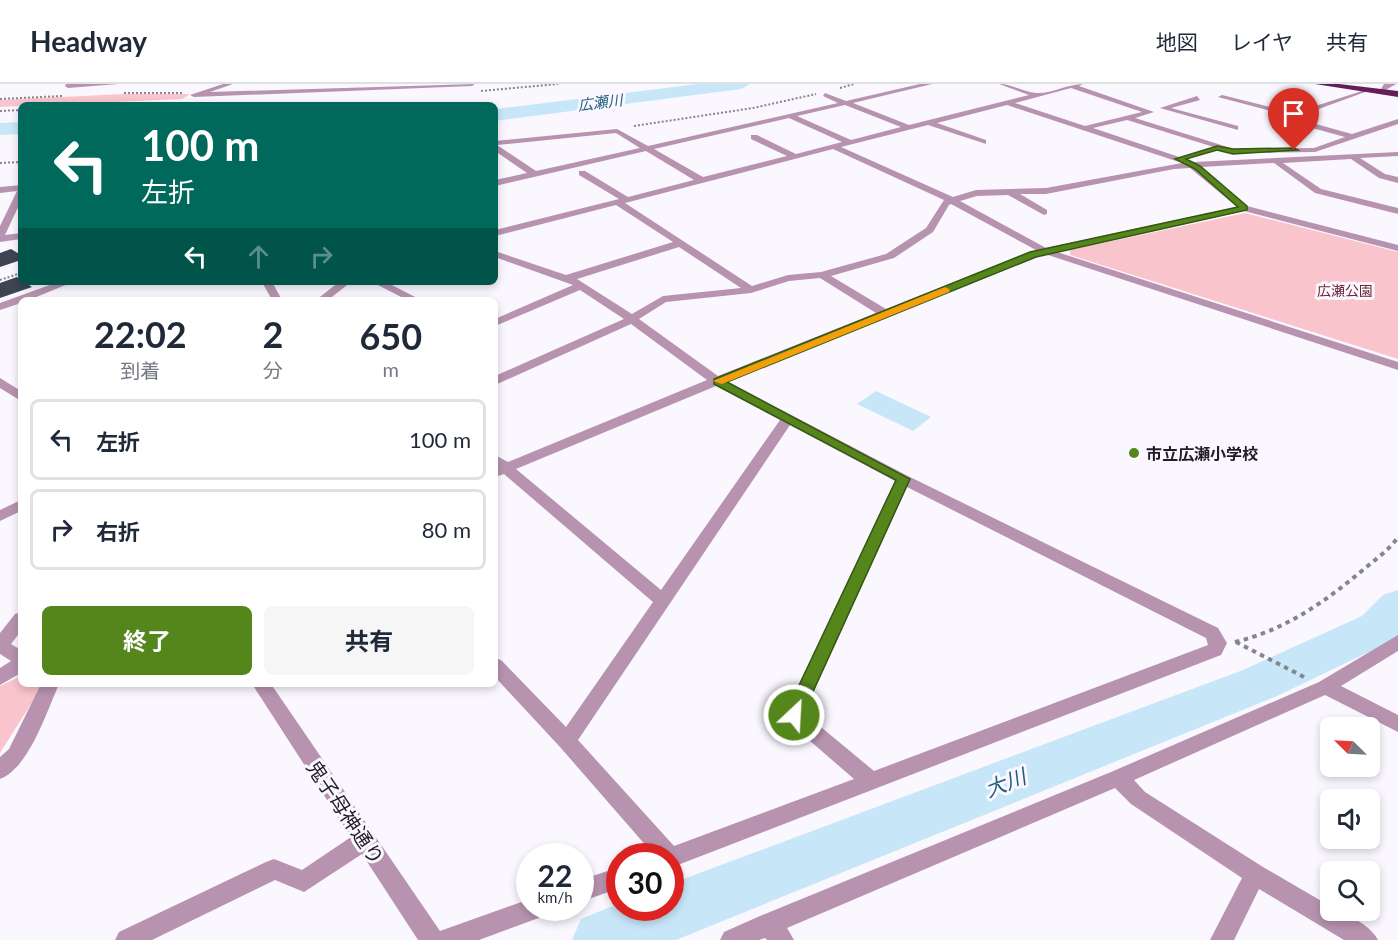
<!DOCTYPE html>
<html lang="ja">
<meta charset="utf-8">
<style>
:root{--surface:#fff;--page:#f6f6f7;--text:#1f2937;--muted:#747a83;--line:#e0e1e3;--accent:#54861b}
body{margin:0;font-family:Lato,"Noto Sans JP",sans-serif;background:var(--page);color:var(--text);height:100vh;display:flex;flex-direction:column;font-size:22px;white-space:nowrap}
*{box-sizing:border-box;margin:0}
p{font-size:20px;color:var(--muted)}
.icon{flex:none;width:33px;height:33px;fill:none;stroke:currentColor;stroke-width:2;stroke-linecap:round;stroke-linejoin:round}
.map{position:relative;flex:1;overflow:hidden}
.details{position:absolute;left:18px;top:213px;width:480px;height:390px;display:flex;flex-direction:column;background:var(--surface);border-radius:9px;box-shadow:0 3px 9px #0003}
.details>*{flex:none}
.hud{position:absolute;left:18px;top:18px;width:480px;height:183px;border-radius:9px;box-shadow:0 3px 9px #0003;background:#00695c;color:#fff;overflow:hidden}
.needle{width:39px;rotate:294deg}
.buttons{position:absolute;left:1320px;top:633px;display:grid;gap:12px}
.buttons a{display:grid;place-items:center;width:60px;height:60px;border-radius:9px;background:var(--surface);box-shadow:0 3px 9px #0003;font-size:30px}
.speed{position:absolute;left:516px;top:759px;display:flex;gap:12px;font-size:30px;font-weight:700;text-align:center}
.speed>*{display:grid;place-content:center;width:78px;height:78px;border-radius:50%;background:var(--surface);box-shadow:0 3px 9px #0003;line-height:1}
.speed small{font-size:15px;font-weight:400}
.speed .limit{border:9px solid #d22;background:#fff;color:#111}
.pin{position:absolute;display:grid;place-items:center;width:51px;height:51px;color:#fff;margin:-62px -26px;border-radius:50% 50% 50% 0;rotate:-45deg;box-shadow:0 0 6px #0007}
.pin .icon{rotate:45deg}
.me{position:absolute;width:66px;margin:-33px;rotate:25deg;stroke-linejoin:round;filter:drop-shadow(0 0 4px #0008)}
.turn{display:flex;align-items:center;gap:21px;height:126px;padding:0 24px;font-size:27px}
.turn .icon{width:78px;height:78px;stroke-width:2.5}
.turn b{display:block;font-size:42px;line-height:51px}
.lanes{display:flex;align-items:center;height:57px;padding:0 24px;background:#0003;justify-content:center;gap:30px;direction:ltr}
.lanes .off{opacity:.35}
.eta{display:flex;justify-content:space-evenly;align-items:center;height:102px;text-align:center}
.eta b{font-size:36px;font-weight:700;line-height:42px}
.button{display:flex;gap:12px;margin-top:auto;padding:12px 24px}
.button a{flex:1;height:69px;border-radius:9px;background:var(--accent);color:#fff;font-size:24px;font-weight:700;line-height:69px;text-align:center}
.button a+a{background:var(--page);color:var(--text)}
ul{padding:0;list-style:none}
li{display:flex;align-items:center;gap:18px;height:81px;margin:0 12px 9px;padding:0 12px;border:3px solid var(--line);border-radius:9px}
li div{flex:1}
li b{display:block;font-size:22px}
li em{font-style:normal}
header{display:flex;align-items:center;gap:36px;box-sizing:border-box;height:84px;padding:0 30px;background:var(--surface);border-bottom:2px solid var(--line)}
header strong{font-size:28px}
nav{display:flex;gap:33px;margin-inline-start:auto;font-size:21px}
.map>svg:first-child{display:block}
</style>
<header>
<strong>Headway</strong>
<nav><a>地図</a><a>レイヤ</a><a>共有</a></nav>
</header>
<div class="map">
<svg width="1398" height="856" viewBox="0 0 1398 856">
<rect width="100%" height="100%" fill="#faf7ff"/>
<path fill="#f9c4cc" d="M124,10H190L182,15L0,23V16Z
M1245,129L1398,168V275L1070,171V166Z
M21,592V600L43,601L0,669V602Z"/>
<path fill="#c7e7f9" d="M876,307L931,333L913,347L857,320Z"/>
<g fill="none" stroke-linecap="round" stroke-linejoin="round">
<path fill="#c7e7f9" fill-rule="evenodd" d="M698,0H750L741,5L495,37V25Z
M21,38V50L0,51V39Z
M1398,506V551L1394,556L1277,612L676,856H572L581,835L620,819V824H670V800L1243,586L1362,532L1383,511Z"/>
</g>
<path fill="#3e4452" d="M11,165L21,171V176L0,183V169Z
M17,193L32,203L0,214V199Z"/>
<g fill="none" stroke-linecap="round" stroke-linejoin="round">
<path stroke="#87858c" stroke-width="2" stroke-dasharray="2 2" stroke-linecap="butt" d="M840,4L854,0
M481,7L558,0
M124,9H182
M0,15L62,12
M125,21L185,20
M0,27L21,26
M634,42L753,24L816,10
M0,79L21,78
M0,196L21,189"/>
<path stroke="#87858c" stroke-width="4" stroke-dasharray="4.5 4.5" stroke-linecap="butt" d="M1235,558C1285,546 1325,518 1364,485C1376,475 1389,466 1398,453
M1236,558L1304,593"/>
<path fill="#b793af" fill-rule="evenodd" d="M66,0H118L68,4L65,2Z
M223,0H233L210,8L475,0L472,2L194,13L190,11Z
M920,0H932L853,19L909,41L1029,11L999,0C1012,0 1023,8 1036,9C1051,10 1068,0 1083,0L1079,2L1154,28L1135,34L1234,65L1314,64L1345,53L1283,36L1286,31L1218,13L1222,11L1294,29L1368,5V7L1294,34L1352,50L1398,35V40L1315,68L1233,69L1127,36L1093,44L1194,78L1398,68V72L1360,74L1385,90L1398,93V99L1379,94L1351,75L1283,79L1321,105L1398,124V130L1315,109L1274,79L1201,83L1247,122L1398,161V167L1244,127L1057,168L1398,278V286L1045,170L726,297L908,392L1218,544L1227,559L1221,571L670,784V772H655L560,663L495,593V574L501,576L566,643L653,518L504,390L495,393V371L508,378L707,296L631,240L495,301V292L624,235L580,206L495,242V235L573,201L495,173V167L566,191L673,158L616,121L495,152V146L619,115L579,91V87H585L628,113L694,96L646,67L495,102V96L527,89L495,67V57L617,45L648,62L838,19L823,12L825,9L846,17ZM1071,4L1142,28L1085,42L1015,19ZM845,21L901,43L851,56L797,32ZM1007,21L1182,79L1046,104L976,106L953,113L841,63L928,41L986,60V56L937,39ZM789,34L842,58L796,70L757,51H751V55L787,72L703,93L654,65ZM616,49L640,64L536,87L497,61ZM833,65L944,116L926,144L886,170L821,188L788,191L752,202L625,119ZM1190,84L1237,123L1046,164L960,117L977,112L1008,111L1044,131L1047,130V126L1020,110H1046L1174,85ZM951,120L1036,166L886,225L831,192L894,174L933,148L949,121ZM679,163L741,204L663,212L632,230L577,195ZM820,194L876,229L718,292L639,235L666,218L751,209L789,197ZM716,302L780,336L661,506L516,385ZM790,341L895,397L785,631L787,637L854,695L674,762L578,656ZM907,403L1206,554L1208,561L874,687L804,629Z
M1384,0H1396L1384,7L1381,5Z
M1197,12L1200,16L1171,24L1238,42V46L1160,24Z
M21,101V117L5,151L21,149V155L0,158V142L17,107L0,109V103Z
M58,198H73L29,216H21V219L0,226V219Z
M262,198H272L282,216H272Z
M339,198H351L328,216H316Z
M372,198H386L421,216H407Z
M0,294L21,307V317L0,304Z
M21,416V427L0,437V426Z
M21,528V547L11,560L21,566V589L0,601V584L11,577L0,570V549L15,530Z
M1398,551V567L1341,602L1398,631V648L1325,611L1134,696L1145,708L1263,783L1330,822V826C1345,826 1372,843 1378,856H1344L1259,805L1234,856H1210L1242,794L1131,720L1115,704L787,844L794,856H767L765,854L759,856H720L724,848L760,832L1111,688L1319,598Z
M41,600H59C47,627 29,684 0,695V673L9,665Z
M252,600H271L440,847L530,815V824H547L544,832L479,856H418L362,770L304,808L275,796L152,856H115L119,848L266,778L274,775L302,786L351,753Z
M620,783V804L580,818V796Z"/>
<path fill="#651c5b" fill-rule="evenodd" d="M1315,0H1339L1398,7V13Z"/>
</g>
<path fill="#54861b" stroke="#375712" stroke-width="1.5" d="M1217,62L1233,65L1294,64L1298,66L1233,70L1217,66L1186,75L1200,82L1247,122V126L1036,173L727,298L910,395L800,636H788L785,631L896,396L714,300V295L1030,168L1238,123L1195,85L1175,75Z"/>
<path fill="#f59e0b" d="M945,203L950,206L949,208L722,300L713,297Z"/>
<circle fill="#54861b" stroke="#faf7ff" stroke-width="2" cx="1134" cy="369" r="6"/>
<g text-anchor="middle" dominant-baseline="central" stroke-width="6" stroke-linejoin="round" paint-order="stroke">
<g font-size="14" fill="#6c2737" stroke="#faf7ff">
<text x="1345" y="206">広瀬公園</text>
</g>
<g font-size="15" font-style="italic" fill="#1f5e7c" stroke="#faf7ff">
<text transform="translate(600 18) rotate(-7)">広瀬川</text>
</g>
<g font-size="16" font-weight="bold" fill="#1f1d23" stroke="#faf7ff" text-anchor="start">
<text x="1146" y="369">市立広瀬小学校</text>
</g>
<g font-size="20" fill="#1f1d23" stroke="#faf7ff">
<text transform="translate(346 728) rotate(56)">鬼子母神通り</text>
</g>
<g font-size="21" font-style="italic" fill="#1f5e7c" stroke="#faf7ff">
<text transform="translate(1005 698) rotate(-21)">大川</text>
</g>
</g>
</svg>
<div class="buttons">
<a><svg class="needle" viewBox="-14 -14 28 28"><path d="M0-13l5 13h-10z" fill="#e53935"/><path d="M0 13l5-13h-10z" fill="#747a83"/></svg></a>
<a><svg class="icon" aria-label="sound" viewBox="0 0 24 24"><path d="M4 9h4l5-4v14l-5-4H4zM17 9q2 3 0 6"/></svg></a>
<a><svg class="icon" aria-label="search" viewBox="0 0 24 24"><circle cx="10" cy="10" r="6"/><path d="M15 15l6 6"/></svg></a>
</div>
<div class="speed"><div>22<small>km/h</small></div><div class="limit">30</div></div>
<div class="pin" style="left:1294px;top:66px;background:#d93025"><svg class="icon" aria-label="arrive" viewBox="0 0 24 24"><path d="M6 21V4h12l-3 4 3 4H6"/></svg></div>
<svg class="me" style="left:794px;top:631px" viewBox="-20 -20 40 40"><circle r="17" fill="#54861b" stroke="#fff" stroke-width="3"/><path d="M0-11L8 9 0 5-8 9z" fill="#fff"/></svg>
<div class="hud">
<div class="turn"><svg class="icon" aria-label="left" viewBox="0 0 24 24"><path d="M17 20v-9H6M10 6l-5 5 5 5"/></svg><div><b>100 m</b>左折</div></div>
<div class="lanes"><svg class="icon" aria-label="left" viewBox="0 0 24 24"><path d="M17 20v-9H6M10 6l-5 5 5 5"/></svg><svg class="icon off" aria-label="ahead" viewBox="0 0 24 24"><path d="M12 20V5M6 11l6-6 6 6"/></svg><svg class="icon off" aria-label="right" viewBox="0 0 24 24"><path d="M7 20v-9h11M14 6l5 5-5 5"/></svg></div>
</div>
<section class="details">
<div class="eta">
<div><b>22:02</b><p>到着</p></div>
<div><b>2</b><p>分</p></div>
<div><b>650</b><p>m</p></div>
</div>
<ul>
<li><svg class="icon" aria-label="left" viewBox="0 0 24 24"><path d="M17 20v-9H6M10 6l-5 5 5 5"/></svg><div><b>左折</b></div><em>100 m</em></li>
<li><svg class="icon" aria-label="right" viewBox="0 0 24 24"><path d="M7 20v-9h11M14 6l5 5-5 5"/></svg><div><b>右折</b></div><em>80 m</em></li>
</ul>
<div class="button"><a>終了</a><a>共有</a></div>
</section>
</div>
